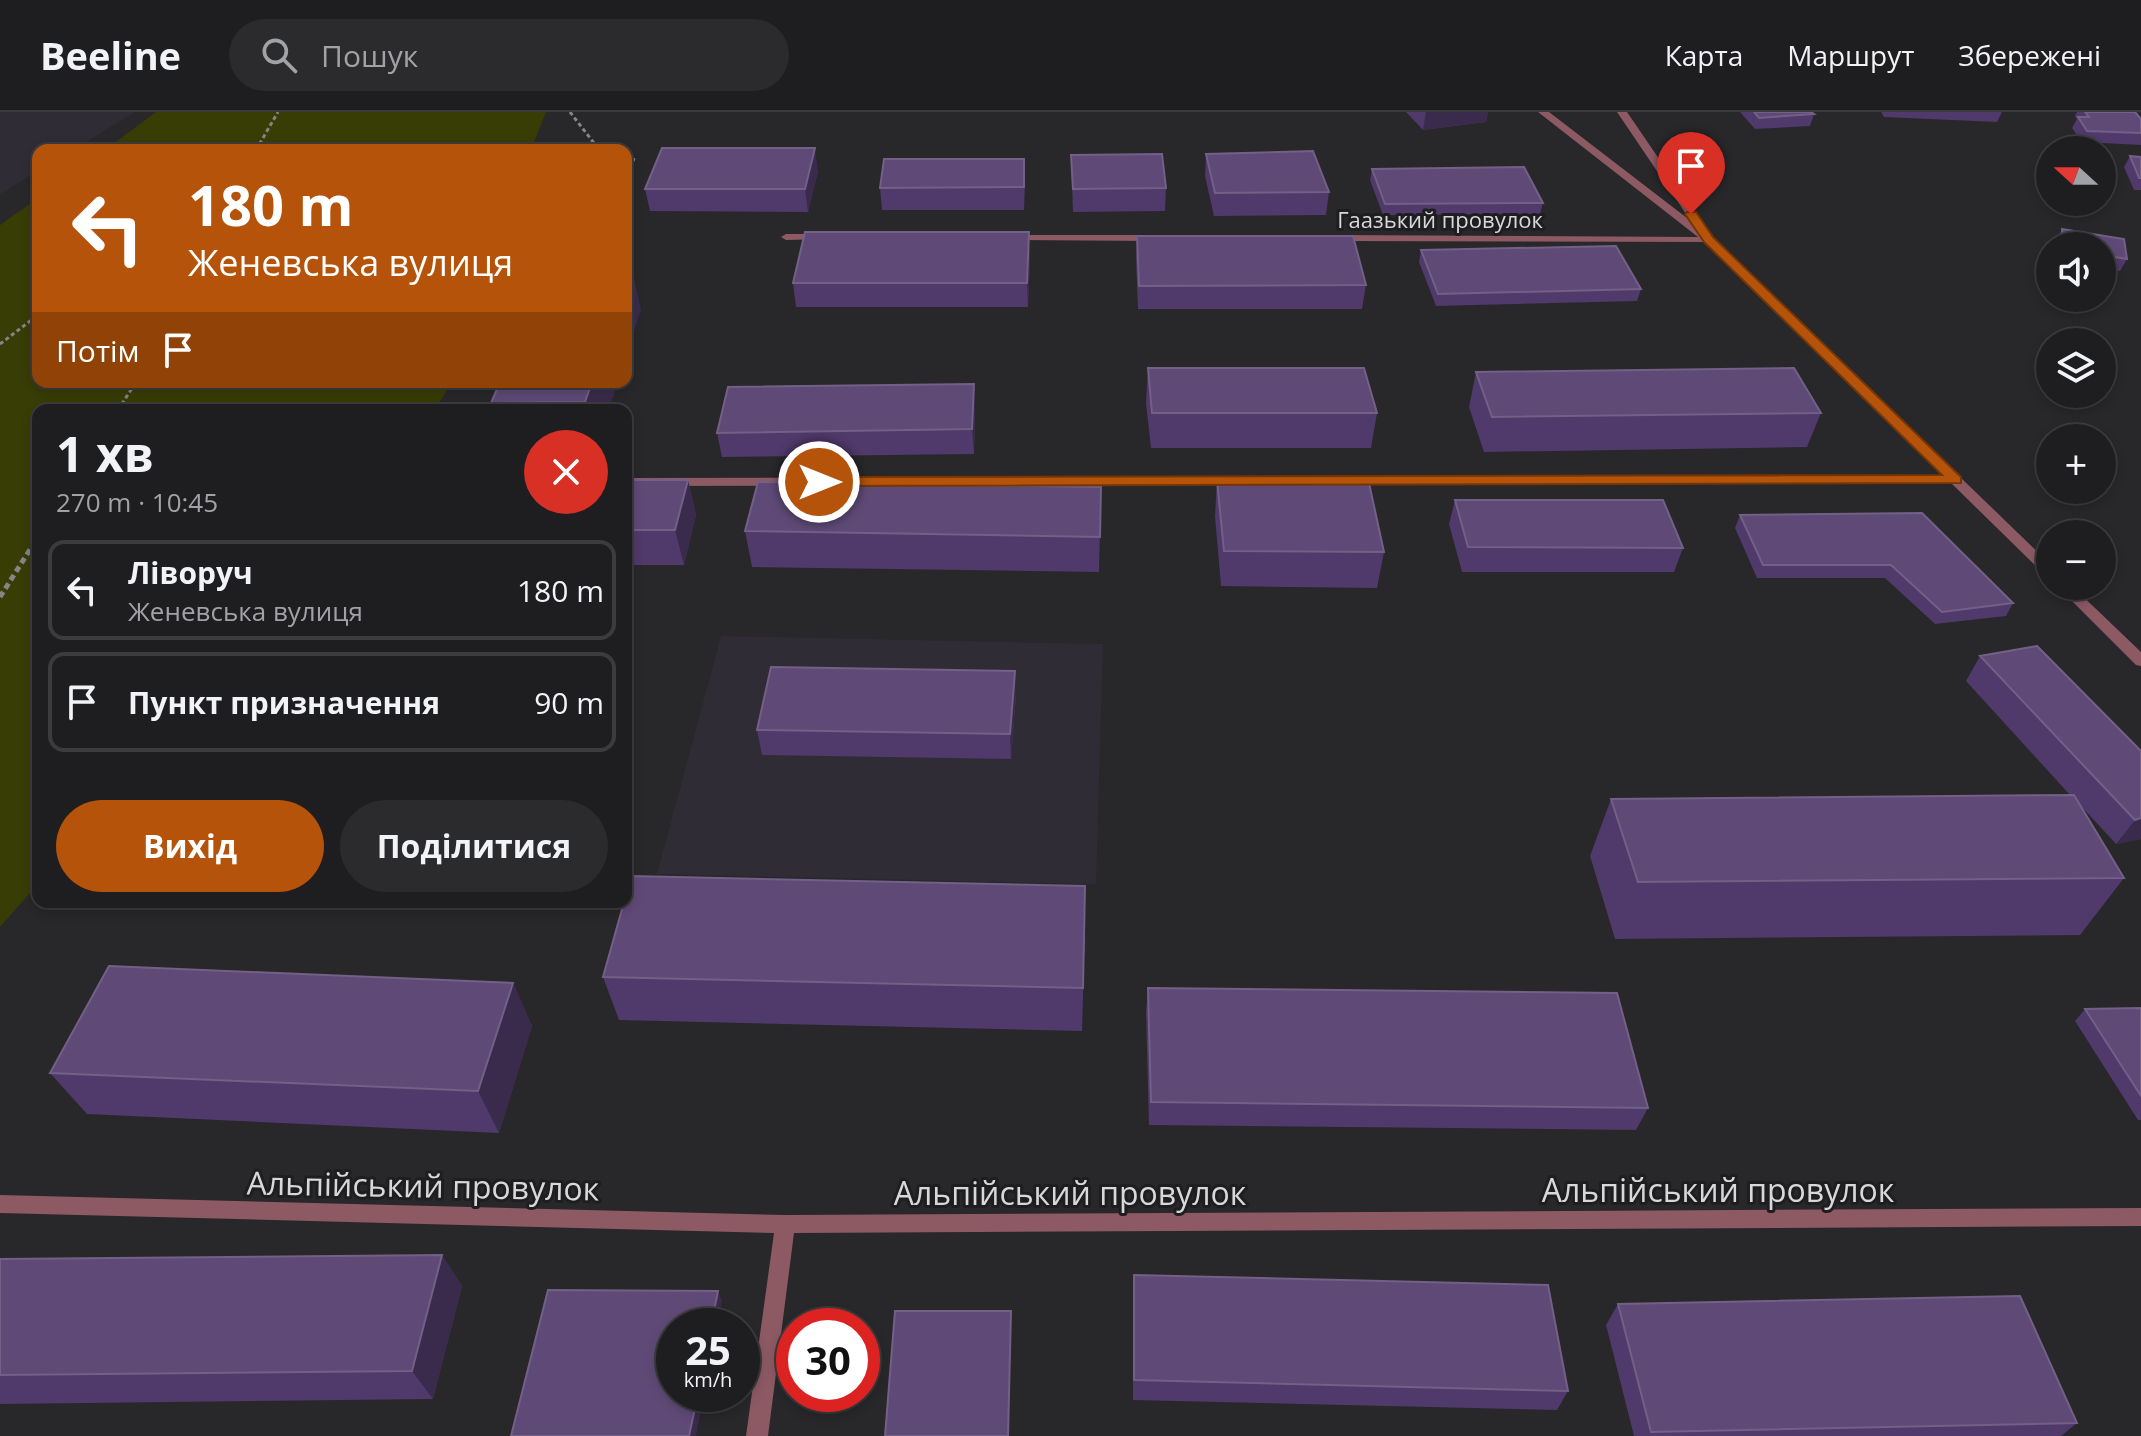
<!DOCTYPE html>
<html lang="uk">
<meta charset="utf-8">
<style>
:root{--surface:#1e1d20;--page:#2b2a2d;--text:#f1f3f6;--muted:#a1a2a5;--line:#3c3b3e;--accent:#b45309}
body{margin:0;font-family:"Open Sans",sans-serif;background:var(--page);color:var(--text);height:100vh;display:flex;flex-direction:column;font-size:30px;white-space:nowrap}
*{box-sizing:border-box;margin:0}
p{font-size:26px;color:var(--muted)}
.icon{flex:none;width:44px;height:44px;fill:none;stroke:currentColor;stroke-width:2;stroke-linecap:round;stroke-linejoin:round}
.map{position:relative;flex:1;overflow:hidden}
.details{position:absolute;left:32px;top:292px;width:600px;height:504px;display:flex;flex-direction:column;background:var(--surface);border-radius:16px;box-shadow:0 4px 12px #0003,0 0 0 2px var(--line)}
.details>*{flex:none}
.guide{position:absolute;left:32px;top:32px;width:600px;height:244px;border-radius:16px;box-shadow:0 4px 12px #0003,0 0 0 2px var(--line);background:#b45309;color:#fff;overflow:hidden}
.needle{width:52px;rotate:291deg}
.fabs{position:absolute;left:2036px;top:24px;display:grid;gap:16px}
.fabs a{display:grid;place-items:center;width:80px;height:80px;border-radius:50%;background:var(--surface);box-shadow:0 4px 12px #0003,0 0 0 2px var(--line);font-size:40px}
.speed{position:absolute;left:656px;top:1196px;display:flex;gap:16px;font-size:40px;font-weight:700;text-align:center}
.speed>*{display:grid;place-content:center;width:104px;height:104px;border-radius:50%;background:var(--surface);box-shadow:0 4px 12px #0003,0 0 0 2px var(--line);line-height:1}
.speed small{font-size:20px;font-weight:400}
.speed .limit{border:12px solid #d22;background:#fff;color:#111}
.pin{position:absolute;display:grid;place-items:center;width:68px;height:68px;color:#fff;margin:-82px -34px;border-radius:50% 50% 50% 0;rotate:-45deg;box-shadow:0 0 8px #0007}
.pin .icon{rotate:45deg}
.me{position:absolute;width:88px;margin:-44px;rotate:90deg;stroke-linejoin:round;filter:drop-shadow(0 0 6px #0008)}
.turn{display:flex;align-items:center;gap:28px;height:168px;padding:0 24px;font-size:36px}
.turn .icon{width:104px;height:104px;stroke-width:2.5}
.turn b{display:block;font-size:56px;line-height:68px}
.then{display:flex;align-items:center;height:76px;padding:0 24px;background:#0003;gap:16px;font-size:30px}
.round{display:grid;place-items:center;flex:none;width:84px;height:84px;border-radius:42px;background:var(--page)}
.summary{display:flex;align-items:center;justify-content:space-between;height:136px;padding:0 24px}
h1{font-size:48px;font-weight:700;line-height:60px}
.action{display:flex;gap:16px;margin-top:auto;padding:16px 24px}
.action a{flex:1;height:92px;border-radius:48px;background:var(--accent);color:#fff;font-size:32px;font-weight:700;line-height:92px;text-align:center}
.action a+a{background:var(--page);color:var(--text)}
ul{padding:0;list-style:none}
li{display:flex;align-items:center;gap:24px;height:100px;margin:0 16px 12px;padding:0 8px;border:4px solid var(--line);border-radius:16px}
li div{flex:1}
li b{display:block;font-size:30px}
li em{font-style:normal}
header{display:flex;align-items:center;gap:48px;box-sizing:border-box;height:112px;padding:0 40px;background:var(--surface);border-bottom:2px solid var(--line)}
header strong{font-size:38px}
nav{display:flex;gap:44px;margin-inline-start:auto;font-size:28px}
.search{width:560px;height:72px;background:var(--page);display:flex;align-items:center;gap:20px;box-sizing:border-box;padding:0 28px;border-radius:44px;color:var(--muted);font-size:30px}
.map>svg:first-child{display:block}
</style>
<header>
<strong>Beeline</strong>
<div class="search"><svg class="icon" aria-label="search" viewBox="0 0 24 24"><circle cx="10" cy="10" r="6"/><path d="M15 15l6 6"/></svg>Пошук</div>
<nav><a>Карта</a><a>Маршрут</a><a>Збережені</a></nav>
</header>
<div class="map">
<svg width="2141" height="1324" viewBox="0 0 2141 1324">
<rect width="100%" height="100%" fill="#28272a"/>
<path fill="#2f2c35" d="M0,0H135L73,38H38V59L0,82Z
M721,524L1103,532L1096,772L657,762Z"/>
<path fill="#383d05" d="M156,0H546L531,38H105Z
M38,86V270H452L435,298H38V772L0,815V113Z"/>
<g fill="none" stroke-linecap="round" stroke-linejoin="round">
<path stroke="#858487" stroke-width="3" stroke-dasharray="4 3" stroke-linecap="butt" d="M570,0L597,35L605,38
M256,38L278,0
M626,45L635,48
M0,232L38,203
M118,298L136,270"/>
<path stroke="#858487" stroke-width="5" stroke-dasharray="6 4" stroke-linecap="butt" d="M0,485L38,425"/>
<path fill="#8d5a64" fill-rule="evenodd" d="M1538,0H1549L1713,126V130L1334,129L1329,126L1334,123L1698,125Z
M823,122L827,123V127L786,128L781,125L786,122Z
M1006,123H1155L1160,126L1155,129L1010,128L1006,127Z
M1955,364L1960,365V371L626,374V366Z
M0,1083L785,1103L2141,1096V1114L794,1121L768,1324H746L774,1121L0,1101Z"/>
<path fill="#8d5a64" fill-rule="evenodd" d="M1617,0H1627L1713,126L2050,452V465L2045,463L1705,130Z
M2057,474H2072L2141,540V554L2136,553Z"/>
</g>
<path fill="#50396b" d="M1406,0H1488L1486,10L1423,18Z
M1740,0H1811L1814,2L1810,14L1755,17Z
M1881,0H2002L1997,10L1884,5Z
M2077,0H2135L2141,7V33L2082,30L2072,16L2077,7L2075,4Z
M1206,42L1329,80L1326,103L1214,104L1205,64Z
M1071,43L1166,76L1165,99L1073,100Z
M2130,44L2141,45V78H2134L2124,55Z
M1372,57L1543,91L1540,102L1383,103L1370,68Z
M818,59L808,100L650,99L645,77Z
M1025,70L1024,98H882L880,76Z
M2062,117L2124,127L2127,147L2120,159L2102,156V134H2056V129Z
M1137,124L1366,173L1362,197H1138L1136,147Z
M1421,138L1641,177L1637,189L1436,194L1419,150Z
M1030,143L1028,195H796L793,171Z
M1148,256L1377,301L1371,336H1151L1146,291Z
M1476,260L1821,301L1807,335L1484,340L1469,295Z
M500,270H618L608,298H494L491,291Z
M975,296L974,342L722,345L717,321Z
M626,368H688L696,403L684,453H626Z
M1217,369L1384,440L1377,476L1221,474L1215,404Z
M1101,375L1099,460L752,455L745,419Z
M1455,388L1683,436L1674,460H1462L1449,412Z
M1740,403L2013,491L2006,504L1935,512L1885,466H1757L1735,416Z
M1980,544L2141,639V727L2116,732L2081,694L2124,766L2080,823L1615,827L1590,744L1611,687L2070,683L1966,569Z
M1016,583L1011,647L762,643L757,618Z
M1085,818L1082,919L619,908L603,865Z
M513,871L532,914L499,1021L87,1002L50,961Z
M1148,876L1648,996L1636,1018L1149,1013L1146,900Z
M2141,896V1008H2138L2075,909L2085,897Z
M442,1143L462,1174L433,1287L0,1292V1147Z
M1134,1163L1568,1279L1557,1298L1133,1288V1184Z
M1618,1192L2077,1311L2061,1324H1634L1606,1213Z"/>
<path fill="#3a2b4c" d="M1426,0H1488L1486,10L1423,18Z
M815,36L818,59L808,100L805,77Z
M1029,120L1030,143L1028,195L1027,171Z
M632,156L641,198L626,244V172Z
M592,270H618L608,298H587L585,290Z
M974,272L975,296L974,342L972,317Z
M688,368L696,403L684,453L675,418Z
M1015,559L1016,583L1011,647L1010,622Z
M2141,706V727L2116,732L2135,708Z
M513,871L532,914L499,1021L478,979Z
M442,1143L462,1174L433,1287L412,1259Z
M718,1179L722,1189L717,1214H711Z
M1011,1199L1009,1324H1008Z
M698,1282H704L696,1324H689Z"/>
<path fill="#5f4a77" stroke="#726086" stroke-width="2" d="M1754,0H1811L1814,2L1759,6Z
M2085,0H2135L2141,7V21L2087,19L2078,5H2089Z
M662,36H815L805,77H645Z
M1313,39L1329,80L1215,81L1206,42Z
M1162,42L1166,76L1073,77L1071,43Z
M2130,44L2141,45V66H2139Z
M884,47H1024V75L880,76Z
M1524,55L1543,91L1385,92L1372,57Z
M2062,117L2124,127L2127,147L2102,143V134H2063Z
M805,120H1029L1027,171H793Z
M1137,124H1353L1366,173L1139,174Z
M1616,134L1641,177L1438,182L1421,138Z
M626,156H632L626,172Z
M1148,256H1364L1377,301H1152Z
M1794,256L1821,301L1492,305L1476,260Z
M500,270H592L585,290L491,291Z
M974,272L972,317L717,321L728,275Z
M626,368H688L675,418H626Z
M1217,369L1369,371L1384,440L1224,439Z
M758,370L1101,375L1100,425L745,419Z
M1455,388H1663L1683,436L1468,435Z
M1922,401L2013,491L1942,500L1891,453H1763L1740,403Z
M2037,534L2141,639V706L2135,708L1980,544Z
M771,555L1015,559L1010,622L757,618Z
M2074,683L2124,766L1638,770L1611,687Z
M631,764L1085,774L1083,876L603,865L624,790H626V783Z
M109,854L513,871L478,979L50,961Z
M1148,876L1617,881L1648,996L1151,990Z
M2141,896V984L2085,897Z
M442,1143L412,1259L0,1263V1147Z
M1134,1163L1548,1173L1568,1279L1134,1268Z
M548,1178L718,1179L711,1214H674V1282H698L689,1324H511Z
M2020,1184L2077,1311L1651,1320L1618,1192Z
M895,1199H1011L1008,1324H885Z"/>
<path fill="#b45309" stroke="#753606" stroke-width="2" d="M1687,100H1696L1713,125L1961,365V371L819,374L812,370L819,365L1942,363L1704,130L1685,102Z"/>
<g text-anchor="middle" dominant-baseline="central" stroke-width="6" stroke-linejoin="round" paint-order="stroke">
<g font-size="22" fill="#d8d7d9" stroke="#1e1d20">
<text x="1440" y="107">Гаазький провулок</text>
</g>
<g font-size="32" fill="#d8d7d9" stroke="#1e1d20">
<text transform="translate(423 1073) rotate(1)">Альпійський провулок</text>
<text x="1718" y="1077">Альпійський провулок</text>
<text x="1070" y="1080">Альпійський провулок</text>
</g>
</g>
</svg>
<div class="fabs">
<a><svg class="needle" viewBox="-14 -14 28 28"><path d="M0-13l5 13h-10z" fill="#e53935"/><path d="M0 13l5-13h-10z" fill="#a1a2a5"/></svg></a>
<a><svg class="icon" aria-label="sound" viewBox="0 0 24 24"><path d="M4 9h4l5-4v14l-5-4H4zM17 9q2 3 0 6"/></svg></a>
<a><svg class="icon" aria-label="layers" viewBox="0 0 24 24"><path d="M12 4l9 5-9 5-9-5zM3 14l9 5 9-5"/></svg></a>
<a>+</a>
<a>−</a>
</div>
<div class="speed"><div>25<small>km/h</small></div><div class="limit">30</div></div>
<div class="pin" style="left:1691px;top:102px;background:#d93025"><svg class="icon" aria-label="arrive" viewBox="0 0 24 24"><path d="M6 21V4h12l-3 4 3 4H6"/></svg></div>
<svg class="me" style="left:819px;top:370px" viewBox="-20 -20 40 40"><circle r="17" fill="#b45309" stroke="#fff" stroke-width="3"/><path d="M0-11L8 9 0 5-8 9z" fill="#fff"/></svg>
<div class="guide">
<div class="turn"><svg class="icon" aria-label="left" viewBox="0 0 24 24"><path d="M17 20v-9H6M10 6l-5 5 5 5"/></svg><div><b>180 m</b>Женевська вулиця</div></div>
<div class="then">Потім<svg class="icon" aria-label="arrive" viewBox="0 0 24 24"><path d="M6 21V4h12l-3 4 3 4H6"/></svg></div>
</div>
<section class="details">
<div class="summary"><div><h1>1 хв</h1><p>270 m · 10:45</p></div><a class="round" style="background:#d93025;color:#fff"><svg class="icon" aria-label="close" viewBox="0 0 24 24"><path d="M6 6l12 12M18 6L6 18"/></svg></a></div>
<ul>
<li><svg class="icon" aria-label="left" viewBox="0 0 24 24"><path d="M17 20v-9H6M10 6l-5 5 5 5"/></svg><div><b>Ліворуч</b><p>Женевська вулиця</p></div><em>180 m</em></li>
<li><svg class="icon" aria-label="arrive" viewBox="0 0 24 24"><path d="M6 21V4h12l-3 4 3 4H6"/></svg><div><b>Пункт призначення</b></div><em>90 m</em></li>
</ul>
<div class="action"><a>Вихід</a><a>Поділитися</a></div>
</section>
</div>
